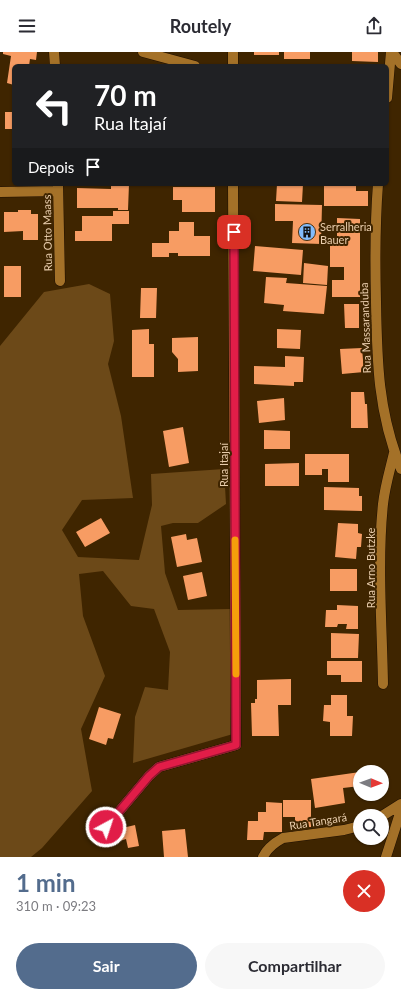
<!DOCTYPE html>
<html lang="pt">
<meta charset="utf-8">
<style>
:root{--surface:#fff;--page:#f7f7f7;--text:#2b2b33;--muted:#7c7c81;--accent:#536c8d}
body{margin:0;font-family:Lato,sans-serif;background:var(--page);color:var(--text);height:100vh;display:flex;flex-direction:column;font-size:15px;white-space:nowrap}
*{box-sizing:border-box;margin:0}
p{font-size:13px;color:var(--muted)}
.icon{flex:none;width:22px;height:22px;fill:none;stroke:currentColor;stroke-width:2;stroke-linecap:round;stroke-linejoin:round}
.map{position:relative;height:805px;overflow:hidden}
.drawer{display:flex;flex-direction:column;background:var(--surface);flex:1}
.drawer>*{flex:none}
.banner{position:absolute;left:12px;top:12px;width:377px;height:122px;border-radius:6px;box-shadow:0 1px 3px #0004;background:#202124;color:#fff;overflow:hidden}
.needle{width:26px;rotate:91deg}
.fabs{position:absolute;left:353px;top:713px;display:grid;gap:8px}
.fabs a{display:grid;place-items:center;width:36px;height:36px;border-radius:50%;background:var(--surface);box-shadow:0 1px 3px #0004;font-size:20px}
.pin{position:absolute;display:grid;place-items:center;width:34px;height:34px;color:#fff;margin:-17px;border-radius:8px;box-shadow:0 2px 6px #0006}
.me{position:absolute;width:44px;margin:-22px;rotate:40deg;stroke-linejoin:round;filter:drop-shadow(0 0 3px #0008)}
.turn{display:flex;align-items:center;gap:14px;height:84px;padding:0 16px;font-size:18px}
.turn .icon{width:52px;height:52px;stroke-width:2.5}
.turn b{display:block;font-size:28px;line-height:34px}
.then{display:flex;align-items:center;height:38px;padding:0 16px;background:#0003;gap:8px;font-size:15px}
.round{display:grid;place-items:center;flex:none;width:42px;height:42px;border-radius:21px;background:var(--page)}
.overview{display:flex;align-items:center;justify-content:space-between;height:68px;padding:0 16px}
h1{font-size:24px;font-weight:700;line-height:30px;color:var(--accent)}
.cta{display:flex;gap:8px;margin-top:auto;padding:8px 16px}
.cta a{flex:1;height:46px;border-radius:24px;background:var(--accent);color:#fff;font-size:16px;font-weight:700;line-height:46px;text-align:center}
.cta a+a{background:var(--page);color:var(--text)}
header{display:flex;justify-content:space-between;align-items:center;height:52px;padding:0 16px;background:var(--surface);font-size:18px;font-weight:700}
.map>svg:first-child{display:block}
</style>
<header><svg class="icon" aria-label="menu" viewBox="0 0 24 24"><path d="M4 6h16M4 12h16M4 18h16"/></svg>Routely<svg class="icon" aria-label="share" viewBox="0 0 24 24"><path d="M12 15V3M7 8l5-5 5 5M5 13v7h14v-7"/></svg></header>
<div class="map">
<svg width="401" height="805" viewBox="0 0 401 805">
<rect width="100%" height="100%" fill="#3f2500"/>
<path fill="#6c4918" d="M89,232L110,242L114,289L108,312L121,364L133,446L82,448L62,478L78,505L139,508L152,453L151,422L224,417L226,452L198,471H173L161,474L165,521L178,558L231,557L233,682L133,711L135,665L145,635L168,638L170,600L154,557L131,554L103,519L79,522L83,564L105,624L81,677L92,739L42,796L31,805H0V294L44,240Z"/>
<path fill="#f79c63" d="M3,0H37L36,8L30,7L29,14H14V33L7,31L11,4L3,2Z
M254,0H279V3H254Z
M284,0H310V7H284Z
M352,0H378V10L352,9Z
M5,60H14V77H5Z
M111,132H129L128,158H118V156H77V136L111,137Z
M277,132H303L302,150L276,149Z
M324,132H356V139H368V154H324Z
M173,135H215V160H182V148H173Z
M275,152L322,153L321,192L292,191L293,169H275Z
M18,158H31V162H38V188H23V179L4,180V160H18Z
M113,159H129V172H112V189H75V179H82V164H113Z
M337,166L360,167V245H332V228H344V215H330V189H337Z
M179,170H194V184H210V204H178V201H169V205H152V191H169V179H179Z
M255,194L303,198L301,223L253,219Z
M304,211L328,214L327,233L303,231Z
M4,214H21V245H4Z
M266,225L287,226L286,231L327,234L324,262L283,259L284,253L264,251Z
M141,236H157L156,266H140Z
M344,252H359V276H345Z
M149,277V292H154V325H132V278Z
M277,277L301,278L300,297L277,296Z
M198,285V319L178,320V307L172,300V286Z
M362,296L364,320L342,322L340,297Z
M285,304L304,305L303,330H294V334L254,332V314L285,315Z
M351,340H364L365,352H367L368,376H351Z
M284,346L285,368L259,371L257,349Z
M183,375L189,411L169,415L163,379Z
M264,378L290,379V397H264Z
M305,402H349V430H328V417H322V423H305Z
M299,411V434H265V412Z
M324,435L359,436V444H362V459L324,458Z
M101,466L110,481L85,495L76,480Z
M338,471L358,472V481L362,482L361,495H357L356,507L335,505Z
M186,482L187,488L197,486L202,510L177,515L171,485Z
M330,517H357V539H330Z
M202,520L207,544L188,548L183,524Z
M337,553L358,554V577H346L347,572H338L337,575H325L326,558H337Z
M331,581L359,582L358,606H331Z
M327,609H362V630H341V623H327Z
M291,627V653H278L279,684H252L251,651H255V647H257V628Z
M331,643H347V664H353L352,684H330V670L323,669L324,653H331Z
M99,655L121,662L113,687L108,686L106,693L89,687Z
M360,720V734L343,736L345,751L315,756L311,727Z
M283,748H311V775H295V765H283Z
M266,750L282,751V780H264L263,788H247L248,769H258V760H266Z
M135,773L139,794L128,796L126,787L116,790L114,778Z
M185,777L188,805H164L162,779Z"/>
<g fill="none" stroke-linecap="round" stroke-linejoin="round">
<g stroke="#201000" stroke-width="11">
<path id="minor" d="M54,0L55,14
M143,0L195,14
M233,0V14
M392,0L401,12
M387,46L391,0
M58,132L60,229
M378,132C375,171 375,211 376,250C377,310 378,360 401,417
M0,140L58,139
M383,632C382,573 377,510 383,452C385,434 390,418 394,401
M382,764L401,752
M106,775L149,724L159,715L236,693L233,132
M263,805C267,796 274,791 283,786L344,778L360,774
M386,805L401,758"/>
</g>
<use href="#minor" stroke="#a47128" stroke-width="10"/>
</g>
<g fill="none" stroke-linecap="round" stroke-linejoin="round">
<g stroke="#92132f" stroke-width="10">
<path id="route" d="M106,775L149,724L159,715L236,693L234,180"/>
</g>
<use href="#route" stroke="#e11d48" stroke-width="7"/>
<path stroke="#f59e0b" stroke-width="7" d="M235,488L236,622"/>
</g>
<defs>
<g id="building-disc" transform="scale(0.9)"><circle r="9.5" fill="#83bcfb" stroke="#3f2500"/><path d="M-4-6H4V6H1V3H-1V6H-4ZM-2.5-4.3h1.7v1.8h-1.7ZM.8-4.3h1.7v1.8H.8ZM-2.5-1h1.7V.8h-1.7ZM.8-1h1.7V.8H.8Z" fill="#111"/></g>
</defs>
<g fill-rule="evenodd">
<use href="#building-disc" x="307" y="180"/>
</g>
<g text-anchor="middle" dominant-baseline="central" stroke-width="4" stroke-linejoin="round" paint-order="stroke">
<g font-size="11" fill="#e9cdac" stroke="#3f2500" text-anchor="start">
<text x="320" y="174">Serralheria<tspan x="320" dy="13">Bauer</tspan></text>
</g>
<g font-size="11" fill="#e9cdac" stroke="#3f2500">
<text transform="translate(47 181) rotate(-91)">Rua Otto Maass</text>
<text transform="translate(365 276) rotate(-92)">Rua Massaranduba</text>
<text transform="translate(223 413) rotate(-90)">Rua Itajaí</text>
<text transform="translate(370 516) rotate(-90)">Rua Arno Butzke</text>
<text transform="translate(318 769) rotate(-9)">Rua Tangará</text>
</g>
</g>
</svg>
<div class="fabs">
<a><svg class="needle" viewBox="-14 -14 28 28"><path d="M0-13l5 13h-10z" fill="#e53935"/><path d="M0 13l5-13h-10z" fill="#7c7c81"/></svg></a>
<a><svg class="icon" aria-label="search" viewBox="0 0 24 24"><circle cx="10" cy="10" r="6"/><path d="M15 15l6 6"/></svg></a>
</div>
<div class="pin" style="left:234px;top:180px;background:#d93025"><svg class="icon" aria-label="arrive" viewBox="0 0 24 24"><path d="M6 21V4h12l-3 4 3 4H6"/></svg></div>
<svg class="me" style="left:106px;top:775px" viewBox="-20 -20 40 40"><circle r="17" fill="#e11d48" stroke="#fff" stroke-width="3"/><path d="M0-11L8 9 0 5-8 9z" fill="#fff"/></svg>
<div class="banner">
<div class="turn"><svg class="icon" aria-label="left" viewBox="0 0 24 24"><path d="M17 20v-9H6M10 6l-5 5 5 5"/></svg><div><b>70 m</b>Rua Itajaí</div></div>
<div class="then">Depois<svg class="icon" aria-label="arrive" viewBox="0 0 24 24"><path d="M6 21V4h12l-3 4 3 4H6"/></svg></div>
</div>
</div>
<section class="drawer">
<div class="overview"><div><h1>1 min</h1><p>310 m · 09:23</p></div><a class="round" style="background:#d93025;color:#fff"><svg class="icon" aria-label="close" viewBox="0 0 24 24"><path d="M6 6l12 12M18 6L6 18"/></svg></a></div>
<div class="cta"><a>Sair</a><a>Compartilhar</a></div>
</section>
